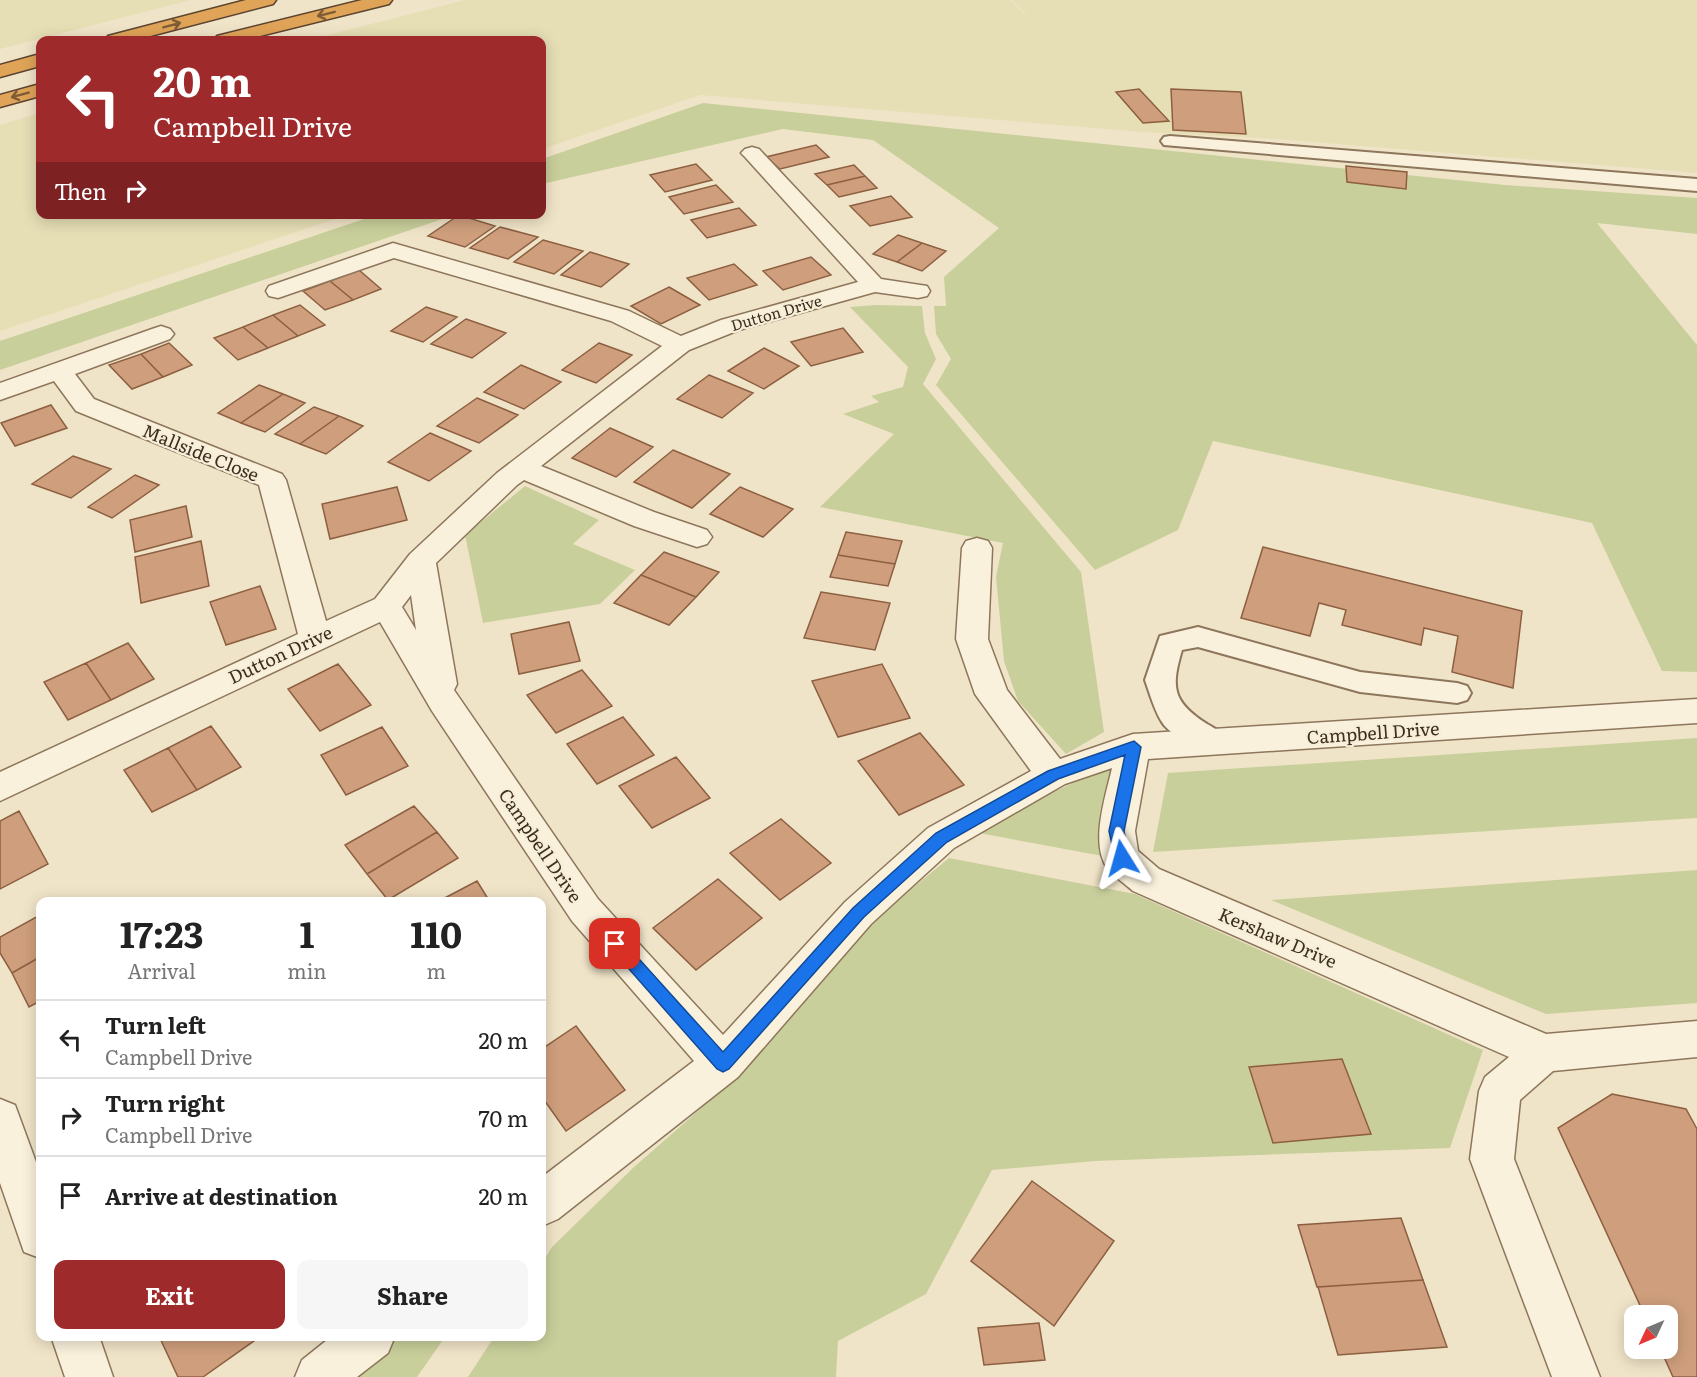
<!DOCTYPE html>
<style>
:root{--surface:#fff;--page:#f6f6f6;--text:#222;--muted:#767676;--line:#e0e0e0;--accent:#9e2a2b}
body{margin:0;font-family:Literata,serif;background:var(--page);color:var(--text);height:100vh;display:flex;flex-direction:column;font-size:22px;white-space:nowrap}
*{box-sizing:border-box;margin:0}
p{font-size:20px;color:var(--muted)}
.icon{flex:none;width:33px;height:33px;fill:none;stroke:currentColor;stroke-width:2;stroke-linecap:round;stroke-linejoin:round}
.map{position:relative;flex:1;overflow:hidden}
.drawer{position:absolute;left:36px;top:897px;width:510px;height:444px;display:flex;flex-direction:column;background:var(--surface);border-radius:12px;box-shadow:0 3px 15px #0003}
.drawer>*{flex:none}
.banner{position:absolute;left:36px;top:36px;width:510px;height:183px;border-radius:12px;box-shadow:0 3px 15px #0003;background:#9e2a2b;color:#fff;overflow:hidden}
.needle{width:39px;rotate:226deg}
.fabs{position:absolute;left:1624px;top:1305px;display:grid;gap:12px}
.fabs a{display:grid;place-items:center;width:54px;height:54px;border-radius:12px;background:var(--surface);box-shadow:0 3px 15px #0003;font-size:30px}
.pin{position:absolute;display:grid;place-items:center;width:51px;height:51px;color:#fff;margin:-26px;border-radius:12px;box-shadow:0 3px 9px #0006}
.me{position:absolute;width:66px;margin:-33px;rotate:352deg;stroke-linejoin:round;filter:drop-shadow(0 0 4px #0008)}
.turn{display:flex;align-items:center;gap:21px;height:126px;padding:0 18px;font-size:27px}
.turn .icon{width:78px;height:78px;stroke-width:2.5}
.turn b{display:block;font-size:42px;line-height:51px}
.then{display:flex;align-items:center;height:57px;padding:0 18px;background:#0003;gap:12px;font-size:22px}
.eta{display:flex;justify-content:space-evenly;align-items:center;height:102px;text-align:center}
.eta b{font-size:36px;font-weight:700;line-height:42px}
.primary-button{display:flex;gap:12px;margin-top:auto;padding:12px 18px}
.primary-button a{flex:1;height:69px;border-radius:12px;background:var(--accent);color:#fff;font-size:24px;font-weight:700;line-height:69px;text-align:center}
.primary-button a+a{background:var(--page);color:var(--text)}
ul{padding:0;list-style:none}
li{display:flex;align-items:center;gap:18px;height:78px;padding:0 18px;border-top:2px solid var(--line)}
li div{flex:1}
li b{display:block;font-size:22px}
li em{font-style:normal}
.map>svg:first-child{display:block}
</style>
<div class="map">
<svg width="1697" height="1377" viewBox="0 0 1697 1377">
<rect width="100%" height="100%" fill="#f0e4c8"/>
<path fill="#e6deb5" d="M0,0H191L0,49Z
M465,0H1010L1038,26L1012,0H1697V173L1263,138L1142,132L700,95L542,149V40H309Z
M40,113V214L347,215L0,331V125Z"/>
<path fill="#c9cf9b" d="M703,103L1505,185L1697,198V234L1597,223L1697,345V672L1662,671L1592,523L1213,441L1178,530L1095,570L936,385L951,359L936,334L934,306H946L944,277L999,228L873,140L783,129L542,184V159Z
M379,214L454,215L0,370V341Z
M876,305L922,306L925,333L936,359L923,384L1081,572L1104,732L1066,754L1018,701L1004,661L996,577L1003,543L820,507L894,434L843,414L879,402L871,396L903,387L908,367L850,307Z
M525,486L599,520L573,544L635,570L600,604L483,623L465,535Z
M1697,738V818L1153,852L1168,773Z
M1113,765L1108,857L979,833L1033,801Z
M949,858L1135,894L1483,1050L1450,1148L1095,1161L992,1170L926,1294L838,1341L836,1377H468L494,1337L542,1336V1263L552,1247L634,1167L730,1083L854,936Z
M1697,870V1003L1546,1014L1271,900Z
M397,1337H445L417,1377H348Z"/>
<path fill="#cf9f7d" stroke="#8d5f41" stroke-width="1.5" d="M1139,89L1169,121L1143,123L1116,92Z
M1171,89L1241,92L1246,134L1173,130Z
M816,145L829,157L780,169L766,157Z
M696,164L712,180L665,192L650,175Z
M854,165L865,176L827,185L815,174Z
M1346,166L1407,172L1406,189L1347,182Z
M865,176L877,188L839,197L827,185Z
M716,185L733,202L684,214L669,197Z
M891,196L912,217L870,226L850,206Z
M739,208L756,225L707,238L691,220Z
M459,215L495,226L465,247L428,236Z
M500,227L538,237L508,259L470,248Z
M898,235L922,243L897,262L873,254Z
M543,240L583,251L554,274L514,262Z
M922,243L946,251L922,271L897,262Z
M590,252L629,264L601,287L561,275Z
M811,257L831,275L783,290L763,271Z
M734,264L757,285L709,300L687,278Z
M359,270L381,289L353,300L330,281Z
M330,281L353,300L325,310L303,291Z
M669,287L700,305L661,324L631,306Z
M300,305L325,325L298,336L273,315Z
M426,307L457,317L423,342L391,331Z
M273,315L298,336L268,348L243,327Z
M466,319L506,333L472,358L431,344Z
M243,327L268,348L238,360L214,338Z
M843,328L863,352L811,366L791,342Z
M169,343L192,365L163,377L141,354Z
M599,343L632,355L596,383L562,370Z
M764,348L799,366L764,389L728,371Z
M141,354L163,377L132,389L109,365Z
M521,365L561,382L524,409L484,392Z
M709,375L753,393L722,418L677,399Z
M259,385L283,394L241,423L218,413Z
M283,394L305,403L265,432L241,423Z
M477,398L518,415L479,443L437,426Z
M51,405L67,428L15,446L1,423Z
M314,407L339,416L300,444L275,434Z
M339,416L363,426L326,454L300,444Z
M610,428L653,447L616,477L572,458Z
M430,433L471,451L429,481L388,462Z
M673,450L730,474L692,508L634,482Z
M73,456L111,469L71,498L32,484Z
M135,475L159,485L112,518L88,507Z
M397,487L407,520L330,539L322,504Z
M740,487L793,509L763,537L710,514Z
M186,506L192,537L135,552L130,520Z
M846,532L902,541L895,564L838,555Z
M201,541L209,586L141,603L135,557Z
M1263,547L1522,611L1513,688L1452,672L1458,636L1424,628L1421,645L1342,625L1346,610L1319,603L1310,636L1241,618Z
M664,552L719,572L696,597L641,575Z
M838,555L895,564L888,586L830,577Z
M641,575L696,597L669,625L614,603Z
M260,586L276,629L226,645L210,602Z
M821,592L890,603L875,650L804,638Z
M569,622L580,661L519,674L511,634Z
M128,643L154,679L111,700L86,663Z
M86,663L111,700L68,720L44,682Z
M338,664L371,705L320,731L288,689Z
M882,664L910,718L838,737L812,681Z
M582,670L612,706L556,733L527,695Z
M623,717L654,755L597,784L567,744Z
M211,726L241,767L197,790L168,748Z
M382,727L408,766L346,795L321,755Z
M920,733L964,785L899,815L858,761Z
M168,748L197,790L152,812L124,770Z
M676,757L710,798L652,828L619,786Z
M414,806L437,832L367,874L345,845Z
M19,811L48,864L0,889V821Z
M781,819L831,863L780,900L730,853Z
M437,832L458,858L388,900L367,874Z
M718,879L762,918L696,970L653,928Z
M477,881L490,902H437Z
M40,915V957L12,973L0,953V937Z
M40,957V1001L29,1007L12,973Z
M576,1026L625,1090L566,1131L542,1097V1049Z
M1342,1059L1371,1134L1273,1143L1249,1067Z
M1612,1094L1686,1109L1697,1129V1377H1673L1660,1348H1668V1316H1645L1558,1128Z
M1032,1181L1114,1241L1054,1326L971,1261Z
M1401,1218L1423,1280L1317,1287L1298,1225Z
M1423,1280L1447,1347L1338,1355L1318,1287Z
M1039,1323L1045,1360L984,1365L978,1328Z
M159,1336H261L203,1377H178Z"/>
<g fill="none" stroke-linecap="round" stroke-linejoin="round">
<g stroke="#8d765c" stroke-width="4">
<path id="service" d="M1170,136L1697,179V191L1164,145L1161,141L1164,137Z
M1198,627L1360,672L1457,683L1467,686L1471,693L1467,700L1457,703L1360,692L1198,647L1182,650C1171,687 1172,702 1207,724C1216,729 1223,733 1228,742L1223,750C1207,755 1175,738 1164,725C1155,713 1150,694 1145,680L1160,636Z"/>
</g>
<g stroke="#8d765c" stroke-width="3">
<path id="minor" d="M752,147L759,149L881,279L927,286L930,291L927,296L918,298L875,292L739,330L689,350L541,466L654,512L707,530L712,537L707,544L697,547L634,526L524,480L517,485L436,563L457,684L454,690L456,693L598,899L723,1035L845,902L928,828L1031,771L975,694L956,639L962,548L966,541L977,538L988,541L992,548L988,639L1007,690L1060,759L1133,734L1697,699V723L1148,759L1135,831L1138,851L1159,869L1546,1034L1697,1021V1057L1553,1071L1520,1100L1514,1159L1600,1377H1552L1470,1159L1479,1091L1485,1077L1509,1057L1133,891C1125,884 1115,877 1108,869C1089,845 1106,795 1112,768L1065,784L954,848L871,924L738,1077L558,1219L542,1226V1177L694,1061L572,921L432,711L380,622L0,801V772L298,634L259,485L76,411L54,381L0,400V383L152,329L161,326L170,329L174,334L170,339L75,374L94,399L282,474L286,480L326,621L375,599L410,554L497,473L662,346L611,321L394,258L278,298L269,296L266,291L269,286L393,243L629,311L681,336L721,320L858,282L745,157L741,153L745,149ZM411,595L416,630L402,607Z
M0,1099L15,1105L40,1173V1258L24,1252L0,1183Z
M51,1336H99L113,1377H65Z
M332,1336H395L388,1353L357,1377H295L302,1360Z"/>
</g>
<g stroke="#5b4430" stroke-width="3">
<path id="motorway" d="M246,0H276L273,4L135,40H106L108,36Z
M362,0H392L389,4L244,40H215L217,36Z
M40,54V66L0,77V65Z
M40,84V96L0,107V95Z"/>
</g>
<use href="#service" fill="#faf1dc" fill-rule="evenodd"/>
<use href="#minor" fill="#faf1dc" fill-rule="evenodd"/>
<use href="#motorway" fill="#e0a458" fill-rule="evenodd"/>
</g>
<defs><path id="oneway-shaft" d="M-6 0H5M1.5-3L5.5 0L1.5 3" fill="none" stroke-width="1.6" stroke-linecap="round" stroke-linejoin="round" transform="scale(1.5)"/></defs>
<g stroke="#7e5d36">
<use href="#oneway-shaft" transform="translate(326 14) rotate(166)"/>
<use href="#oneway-shaft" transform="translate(172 25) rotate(-15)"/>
<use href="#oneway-shaft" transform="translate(20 95) rotate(165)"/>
</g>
<path fill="#1a73e8" stroke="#114b97" stroke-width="1.5" d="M1134,741L1141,747L1124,831L1129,858L1127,863H1116L1109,831L1125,755L1058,779L947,842L864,917L729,1069L723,1072L717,1069L607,944L610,939H621L723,1052L853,908L936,833L1048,771Z"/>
<g text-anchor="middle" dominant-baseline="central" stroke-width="4.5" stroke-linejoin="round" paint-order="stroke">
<g font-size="15" fill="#3d2e20" stroke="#f7eed8">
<text transform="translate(776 312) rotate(-16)">Dutton Drive</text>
</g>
<g font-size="18" fill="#3d2e20" stroke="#f7eed8">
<text transform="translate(201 452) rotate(22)">Mallside Close</text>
<text transform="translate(280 654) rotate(-25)">Dutton Drive</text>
<text transform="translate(1373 732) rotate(-4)">Campbell Drive</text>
<text transform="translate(541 845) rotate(56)">Campbell Drive</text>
<text transform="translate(1278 937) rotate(23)">Kershaw Drive</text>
</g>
</g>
</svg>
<div class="fabs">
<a><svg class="needle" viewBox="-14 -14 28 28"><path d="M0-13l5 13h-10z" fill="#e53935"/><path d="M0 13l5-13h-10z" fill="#767676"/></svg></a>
</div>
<div class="pin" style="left:615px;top:944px;background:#d93025"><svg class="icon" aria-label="arrive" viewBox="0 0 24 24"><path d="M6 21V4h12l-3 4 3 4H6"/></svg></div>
<svg class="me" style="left:1122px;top:858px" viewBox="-20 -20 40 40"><path d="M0-17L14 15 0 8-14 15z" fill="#1a73e8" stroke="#fff" stroke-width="4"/></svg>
<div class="banner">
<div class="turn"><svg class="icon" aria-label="left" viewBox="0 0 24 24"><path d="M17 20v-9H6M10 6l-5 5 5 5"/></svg><div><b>20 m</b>Campbell Drive</div></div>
<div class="then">Then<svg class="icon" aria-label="right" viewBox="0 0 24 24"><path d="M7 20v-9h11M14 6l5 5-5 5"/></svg></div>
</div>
<section class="drawer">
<div class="eta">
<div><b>17:23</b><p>Arrival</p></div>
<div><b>1</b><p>min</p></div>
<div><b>110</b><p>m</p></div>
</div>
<ul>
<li><svg class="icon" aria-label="left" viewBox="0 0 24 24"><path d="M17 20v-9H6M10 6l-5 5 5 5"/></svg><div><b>Turn left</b><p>Campbell Drive</p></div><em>20 m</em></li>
<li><svg class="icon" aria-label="right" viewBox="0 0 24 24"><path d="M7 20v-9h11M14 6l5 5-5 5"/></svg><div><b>Turn right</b><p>Campbell Drive</p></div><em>70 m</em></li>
<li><svg class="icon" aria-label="arrive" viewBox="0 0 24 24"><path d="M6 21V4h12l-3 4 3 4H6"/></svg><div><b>Arrive at destination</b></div><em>20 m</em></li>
</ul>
<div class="primary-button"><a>Exit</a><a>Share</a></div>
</section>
</div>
